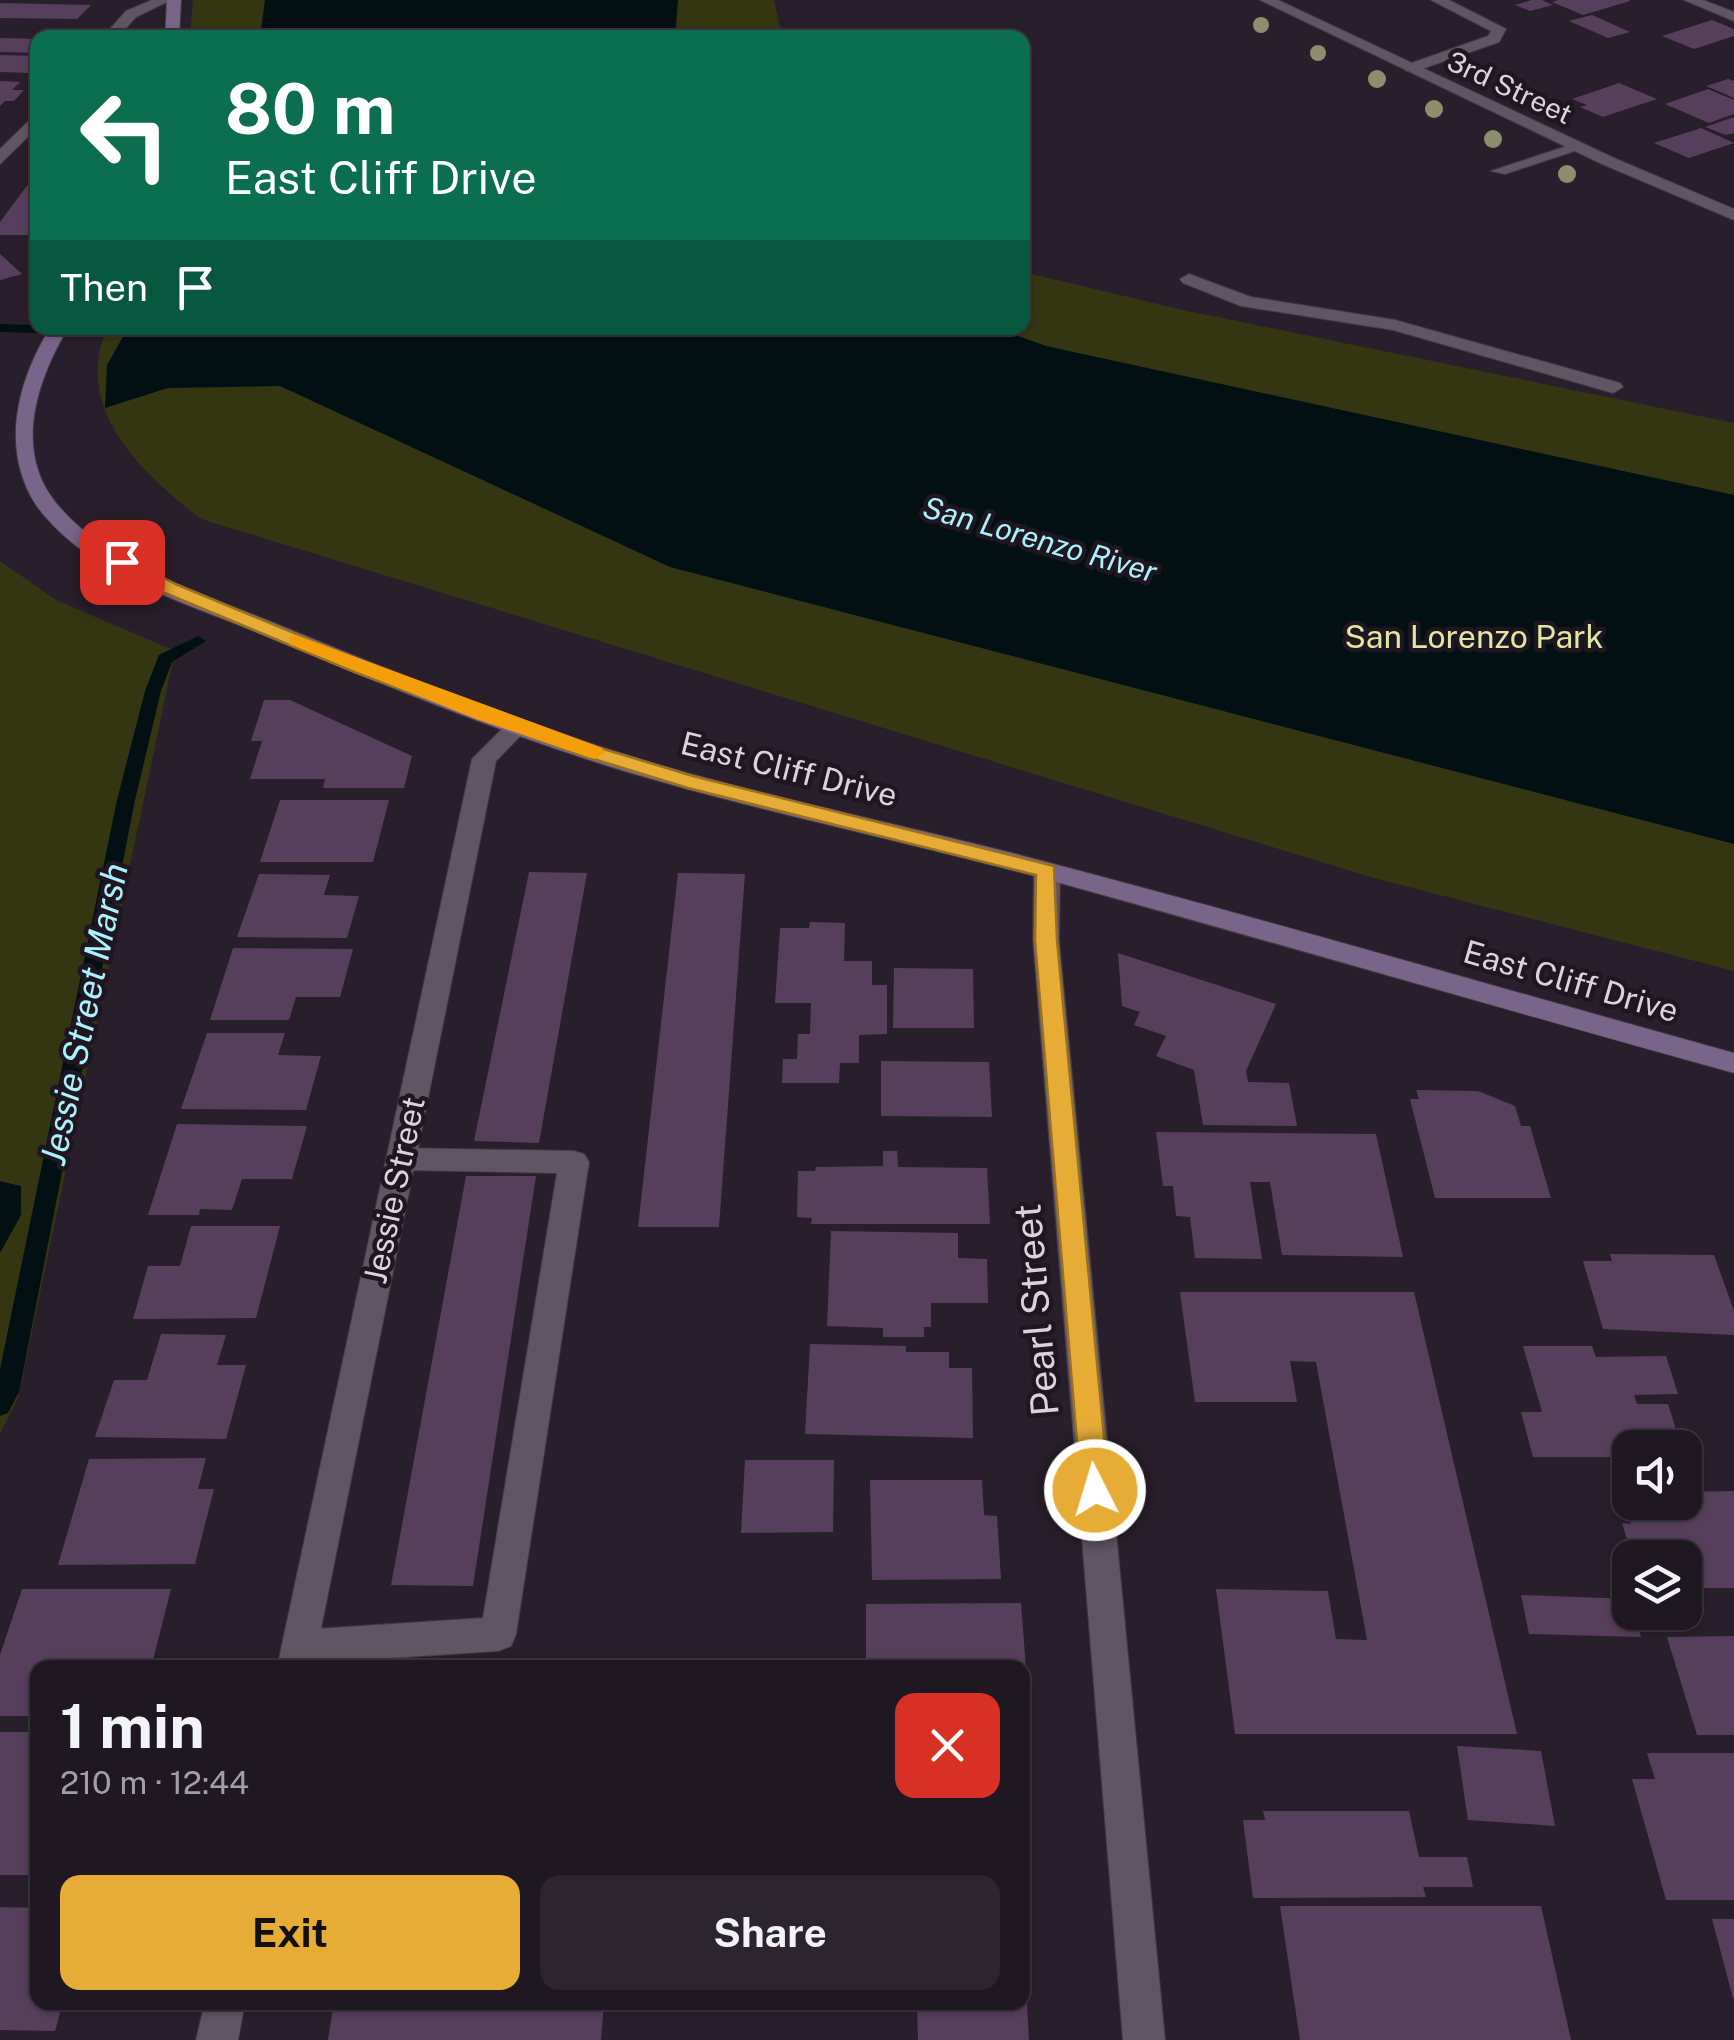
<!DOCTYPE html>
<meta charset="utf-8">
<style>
:root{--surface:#1f1721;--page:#2c242e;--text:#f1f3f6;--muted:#a19fa5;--line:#3c363f;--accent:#e6ac36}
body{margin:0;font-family:"Public Sans",sans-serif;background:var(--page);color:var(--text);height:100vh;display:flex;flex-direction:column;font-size:38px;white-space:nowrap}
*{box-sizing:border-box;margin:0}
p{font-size:32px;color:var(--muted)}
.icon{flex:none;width:55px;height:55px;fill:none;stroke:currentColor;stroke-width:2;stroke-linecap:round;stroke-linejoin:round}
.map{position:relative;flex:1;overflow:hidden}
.sheet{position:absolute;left:30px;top:1660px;width:1000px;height:350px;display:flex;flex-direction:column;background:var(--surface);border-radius:20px;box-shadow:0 2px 8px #0004,0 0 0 2px var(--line)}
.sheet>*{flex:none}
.guide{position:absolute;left:30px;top:30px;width:1000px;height:305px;border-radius:20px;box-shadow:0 2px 8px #0004,0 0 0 2px var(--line);background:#0b6e4f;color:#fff;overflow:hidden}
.fabs{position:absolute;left:1612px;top:1430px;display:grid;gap:20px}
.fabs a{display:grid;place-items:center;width:90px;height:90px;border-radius:20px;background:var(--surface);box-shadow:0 2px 8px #0004,0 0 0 2px var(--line);font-size:50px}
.pin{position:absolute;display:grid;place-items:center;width:85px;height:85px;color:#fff;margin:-42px;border-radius:20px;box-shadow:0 5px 15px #0006}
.me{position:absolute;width:110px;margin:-55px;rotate:355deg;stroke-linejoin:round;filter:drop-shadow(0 0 8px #0008)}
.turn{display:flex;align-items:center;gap:35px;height:210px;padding:0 30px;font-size:45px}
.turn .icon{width:130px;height:130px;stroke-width:2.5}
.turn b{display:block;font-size:70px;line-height:85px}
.then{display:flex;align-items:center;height:95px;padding:0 30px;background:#0003;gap:20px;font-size:38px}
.round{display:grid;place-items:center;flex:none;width:105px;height:105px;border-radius:20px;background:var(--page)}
.overview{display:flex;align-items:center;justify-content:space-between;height:170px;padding:0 30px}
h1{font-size:60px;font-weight:700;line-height:75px}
.primary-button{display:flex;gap:20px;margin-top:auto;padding:20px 30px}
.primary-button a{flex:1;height:115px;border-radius:20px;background:var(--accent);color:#111;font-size:40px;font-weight:700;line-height:115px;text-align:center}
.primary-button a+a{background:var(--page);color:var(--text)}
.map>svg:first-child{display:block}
</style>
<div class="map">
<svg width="1734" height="2040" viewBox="0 0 1734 2040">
<rect width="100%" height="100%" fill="#291f2c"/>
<path fill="#333610" d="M193,0H774L782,37L190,38Z
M1023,272L1183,310L1734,423V971L1374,878L201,519C143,474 72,410 107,328H1022Z
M0,561L56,600L175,651L18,1398L0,1433Z"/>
<path fill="#021013" d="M265,0H678L675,37H260Z
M128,328H996L1046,346L1734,495V844L670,567L280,386L168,388L105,408L107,365Z
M0,1181L21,1186V1215L0,1253Z"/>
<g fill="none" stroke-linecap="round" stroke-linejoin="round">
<path fill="#021013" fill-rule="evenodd" d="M0,324L127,328L110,335L0,332Z
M198,636L206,641L172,662L161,691L135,800L19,1392L8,1413L0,1416V1369L117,800L145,691L159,655Z"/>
</g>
<path fill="#573e5d" d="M1532,0H1542L1553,5L1530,11L1515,5Z
M1558,0H1629L1630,1L1583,15L1552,2Z
M0,3L91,5L77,19L0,18Z
M1592,15L1630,32L1608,38L1569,21Z
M1712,20L1734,29V36L1694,49L1662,36Z
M0,38L38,39V53L0,52Z
M0,55L38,56V62L29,73L0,72Z
M1728,79L1734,81V98L1706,86Z
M0,81L20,82L12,90H24L14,101H5L0,106Z
M1619,83L1657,99L1603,117L1580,107L1587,105L1572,99Z
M1708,89L1734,100V114L1709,123L1665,104Z
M1734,117V133L1726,135L1705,127Z
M1701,128L1734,143L1689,158L1654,143Z
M32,179H38V235H0V222Z
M0,254L22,274L0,280Z
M264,700H290L412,756L404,788H323L325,779H250L262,741H251Z
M280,800H389L373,862H260Z
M529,872L587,873L539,1143L474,1141Z
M678,873L745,874L719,1227H638Z
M259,874L330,875L324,895L359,896L347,938L237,937Z
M810,922L845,923L844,961H872V985H887V1034L859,1035V1063H840L839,1083H782L783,1059H797L798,1034H810L811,1003H775L780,928H809Z
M233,948L353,949L340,997H296L289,1020H210Z
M1118,953L1276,1004L1246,1071L1248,1082L1289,1083L1297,1126L1203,1125L1194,1070L1156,1056L1166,1036L1134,1025L1140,1012L1122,1006Z
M894,968L973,969L974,1028H893Z
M207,1033H285L278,1055L321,1056L306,1110L181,1109Z
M881,1061L989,1062L992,1117L881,1116Z
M1416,1090L1478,1091L1515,1106L1521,1126H1530L1551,1198H1435L1410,1099H1419Z
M177,1124L307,1126L292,1179H242L232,1210L200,1209L199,1215H148Z
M1156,1132L1376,1134L1403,1257L1282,1255L1270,1182H1250L1262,1259L1195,1258L1190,1217L1176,1216L1173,1186H1163Z
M883,1151H897L898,1167L987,1168L990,1224H811L812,1218L797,1217L798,1171H815L816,1167L883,1166Z
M466,1176H536L473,1586L391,1585Z
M191,1226H280L256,1318L133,1319L148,1266H180Z
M831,1231L958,1233V1258L987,1259L988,1303H931V1327H924V1337H883V1328L827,1326Z
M1610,1254L1714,1255L1734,1311V1335L1603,1329L1583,1261H1612Z
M1180,1292H1414L1517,1734H1235L1216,1589L1328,1591L1336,1639L1367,1640L1316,1362L1290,1361L1297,1402H1195Z
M161,1334L226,1335L217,1365H246L226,1439L95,1437L114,1380H147Z
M810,1344L906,1346V1352H949V1368H972L973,1438L805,1434Z
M1523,1346H1592L1596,1357L1666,1356L1678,1394L1634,1395L1637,1404H1668L1682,1448H1630V1457H1533L1521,1412H1542Z
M206,1458L198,1489H214L195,1564L58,1565L89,1459Z
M745,1460H834L833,1532L741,1533Z
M870,1480H982L984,1515L997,1516L1001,1579L872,1580Z
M1734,1491V1588H1685V1558H1633L1622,1523L1631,1524L1622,1492H1630V1502H1685V1492Z
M22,1589H171L151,1668H38V1716H0V1655Z
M1521,1595L1630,1599V1612H1634L1641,1637L1529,1634Z
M1021,1603L1027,1681H1022V1668H866V1604Z
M1734,1636V1735H1697L1667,1637Z
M0,1732H38V1875H0Z
M1457,1746L1541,1751L1555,1826L1468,1820Z
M1647,1753H1734V1900H1666L1632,1779H1655Z
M1263,1811H1409L1419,1857H1467L1473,1887H1423L1426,1897L1253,1898L1243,1820H1265Z
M1280,1906H1541L1571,2040H1300Z
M0,1907L38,1908V2002H63L55,2031L0,2030Z
M1712,1919H1734V1998H1733Z
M334,2002H604L601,2040H328Z
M917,2004H1027L1029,2040H918Z"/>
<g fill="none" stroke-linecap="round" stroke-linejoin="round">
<g stroke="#423944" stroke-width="2">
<path id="service" d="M1431,0H1449L1506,29L1499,42L1416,71H1406V65L1488,36L1491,31Z
M1573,144L1587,147L1505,174L1491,171Z
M1189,274L1251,297L1395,320L1620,383L1623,387L1613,393L1393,330L1241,306L1183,283L1180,279Z
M401,1148L574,1151L584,1154L589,1162L516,1634L511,1646L498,1651L300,1664L287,1659L282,1647L287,1635L300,1630L483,1618L557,1173L401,1170L391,1167L386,1159L391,1151Z"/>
</g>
<g stroke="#423944" stroke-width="2">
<path id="minor" d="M152,0H171L136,17L117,38H102L126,11Z
M1684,0H1703L1734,12V21Z
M38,112V127L0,164V149Z
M518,719L530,726L496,761L313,1668H277L472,759L510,721Z
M1047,862L1060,871L1059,940L1165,2040H1123L1033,940L1034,871Z
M205,2002H245L238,2040H196Z"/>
</g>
<g stroke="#423944" stroke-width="2">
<path id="tertiary" d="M1260,0H1278L1614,158L1734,209V220L1602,164Z"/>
</g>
<g stroke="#423944" stroke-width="2">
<path id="secondary" d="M167,0H181L179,38H165Z
M50,328H68C37,380 13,450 56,503C108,566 197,592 269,621C391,671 513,721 639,759C774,800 913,826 1050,863C1279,923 1506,990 1734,1053V1073C1509,1011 1285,945 1060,883C916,843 768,814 624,771C500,733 379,683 259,633C184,602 87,575 36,505C0,449 17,382 50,328Z"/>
</g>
<use href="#service" fill="#605563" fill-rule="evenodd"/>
<use href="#minor" fill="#605563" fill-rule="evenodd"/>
<use href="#tertiary" fill="#605563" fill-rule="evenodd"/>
<use href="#secondary" fill="#7a658a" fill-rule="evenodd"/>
</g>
<g fill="#8d8e6d">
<circle cx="1261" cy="25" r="8"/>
<circle cx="1318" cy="53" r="8"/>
<circle cx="1377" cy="79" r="9"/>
<circle cx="1434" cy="109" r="9"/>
<circle cx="1493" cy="139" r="9"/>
<circle cx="1567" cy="174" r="9"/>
</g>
<path fill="#e6ac36" stroke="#967023" stroke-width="2.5" d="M122,557L178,585L371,665L597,747L693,776L1054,866L1057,940L1109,1490L1105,1499L1095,1503L1085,1499L1081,1490L1035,940L1036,875L688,788L584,756L357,673L165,593L116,566L113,562Z"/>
<path fill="#f59e0b" d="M296,635L602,748L605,753L595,759L588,757L476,719L289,644V637Z"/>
<g text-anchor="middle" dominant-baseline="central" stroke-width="9" stroke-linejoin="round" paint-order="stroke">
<g font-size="28" fill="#dad3dc" stroke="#201622">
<text transform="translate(1510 87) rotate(25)">3rd Street</text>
</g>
<g font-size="30" font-style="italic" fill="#a9f1fc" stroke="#201622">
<text transform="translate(1040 539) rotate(16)">San Lorenzo River</text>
</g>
<g font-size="32" fill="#dfe8a3" stroke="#201622">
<text x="1474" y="636">San Lorenzo Park</text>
</g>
<g font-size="32" fill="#dad3dc" stroke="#201622">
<text transform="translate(789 769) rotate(14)">East Cliff Drive</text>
<text transform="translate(1571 981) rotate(16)">East Cliff Drive</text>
<text transform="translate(394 1190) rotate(-78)">Jessie Street</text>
</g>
<g font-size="35" font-style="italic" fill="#a9f1fc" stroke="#201622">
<text transform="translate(84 1014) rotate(-78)">Jessie Street Marsh</text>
</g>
<g font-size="38" fill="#dad3dc" stroke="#201622">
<text transform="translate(1036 1310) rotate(-95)">Pearl Street</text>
</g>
</g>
</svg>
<div class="fabs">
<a><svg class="icon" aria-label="sound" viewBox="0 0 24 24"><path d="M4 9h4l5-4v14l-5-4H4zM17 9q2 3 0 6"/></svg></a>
<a><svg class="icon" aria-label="layers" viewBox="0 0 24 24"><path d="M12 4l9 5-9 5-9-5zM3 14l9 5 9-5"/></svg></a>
</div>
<div class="pin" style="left:122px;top:562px;background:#d93025"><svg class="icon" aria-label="arrive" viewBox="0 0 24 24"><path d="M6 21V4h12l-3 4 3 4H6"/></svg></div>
<svg class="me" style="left:1095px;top:1490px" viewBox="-20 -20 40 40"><circle r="17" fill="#e6ac36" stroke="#fff" stroke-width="3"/><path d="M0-11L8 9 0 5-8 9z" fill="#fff"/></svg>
<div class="guide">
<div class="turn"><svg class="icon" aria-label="left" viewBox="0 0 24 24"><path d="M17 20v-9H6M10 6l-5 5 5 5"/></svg><div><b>80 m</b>East Cliff Drive</div></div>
<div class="then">Then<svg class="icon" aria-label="arrive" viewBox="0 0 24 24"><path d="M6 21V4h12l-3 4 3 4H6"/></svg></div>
</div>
<section class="sheet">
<div class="overview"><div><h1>1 min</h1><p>210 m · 12:44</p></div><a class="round" style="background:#d93025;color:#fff"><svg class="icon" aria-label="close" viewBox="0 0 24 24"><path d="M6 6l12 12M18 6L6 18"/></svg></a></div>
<div class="primary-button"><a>Exit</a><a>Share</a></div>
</section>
</div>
